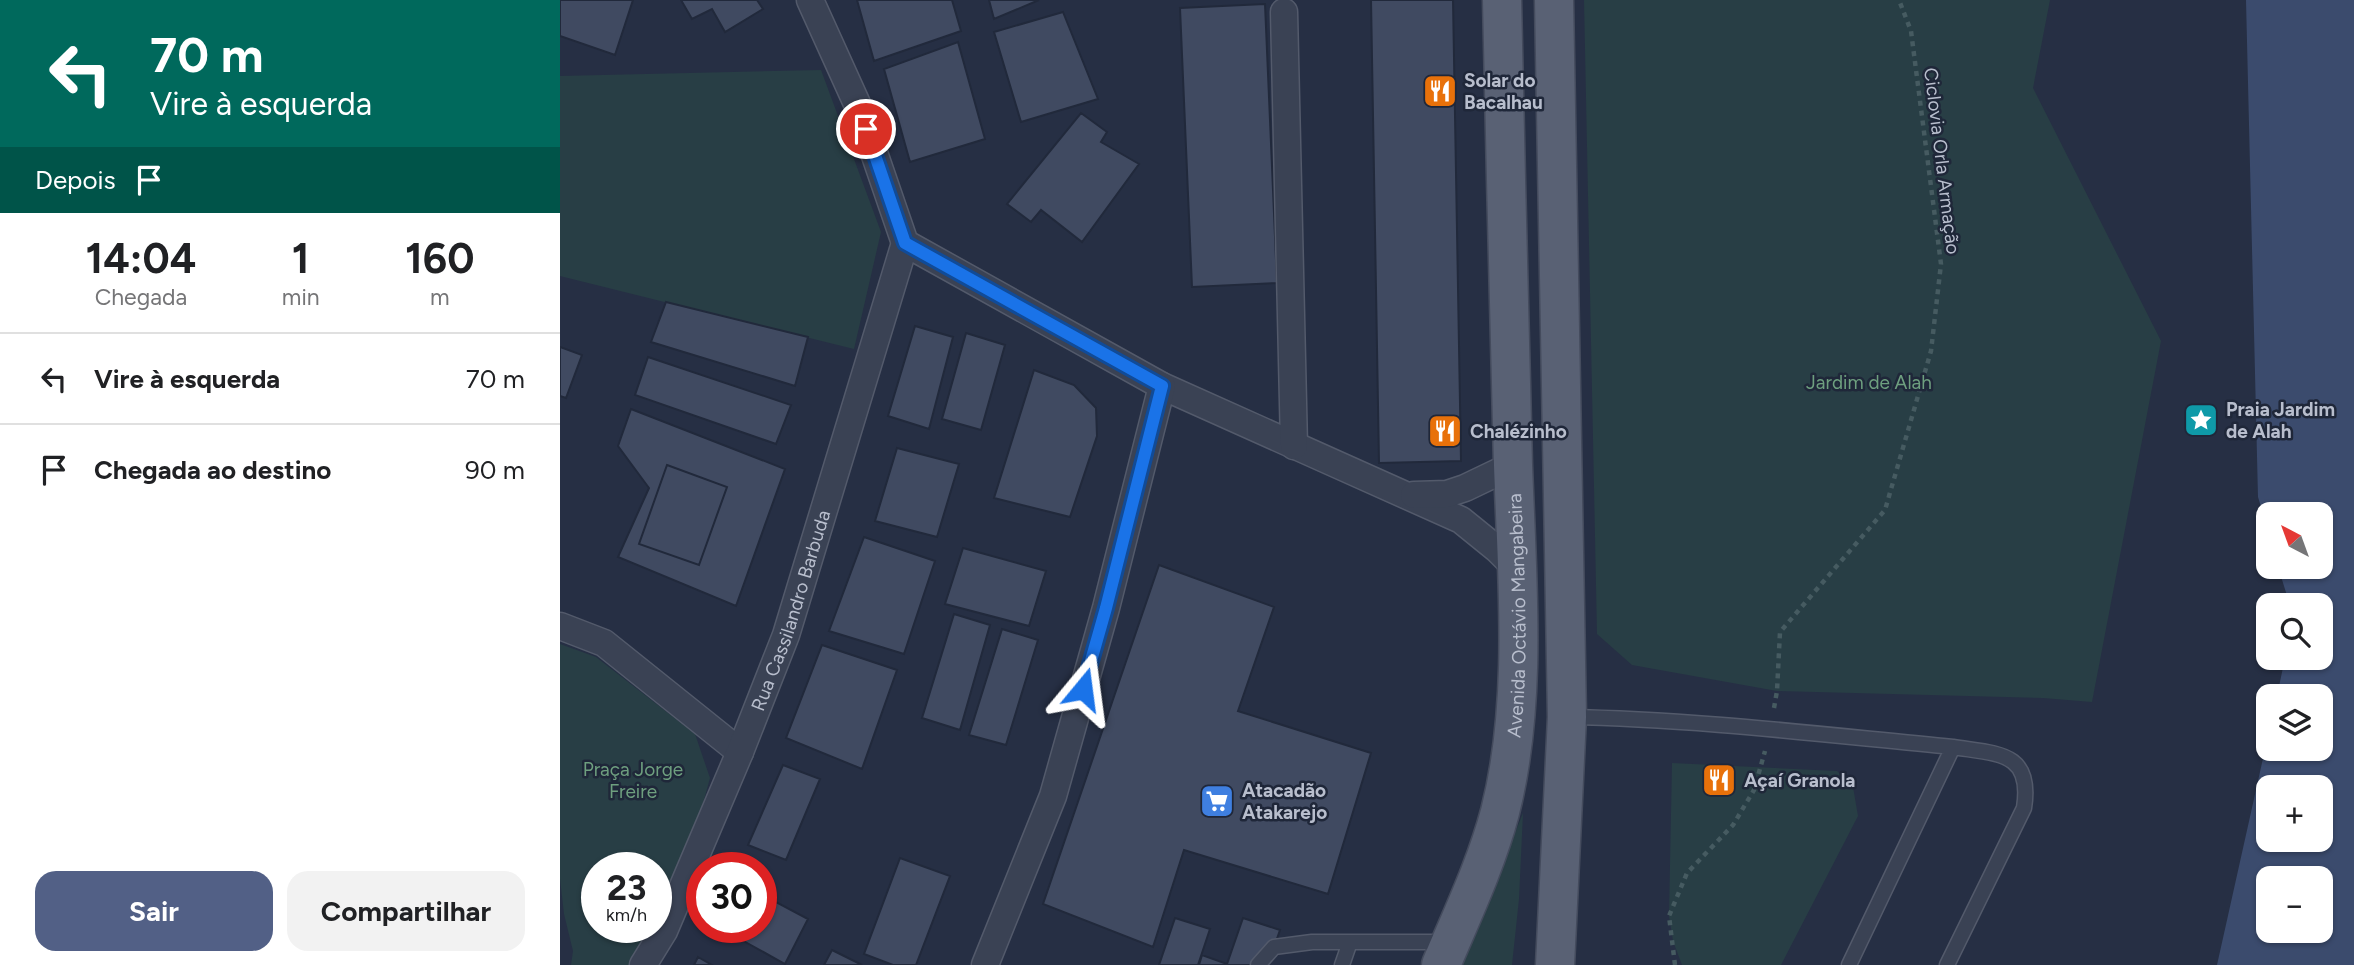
<!DOCTYPE html>
<html lang="pt">
<meta charset="utf-8">
<style>
:root{--surface:#fff;--page:#f2f2f2;--text:#202124;--muted:#757577;--line:#e0e0e0;--accent:#526086}
body{margin:0;font-family:Figtree,sans-serif;background:var(--page);color:var(--text);height:100vh;display:flex;flex-direction:column;font-size:26px;white-space:nowrap}
*{box-sizing:border-box;margin:0}
p{font-size:23px;color:var(--muted)}
.icon{flex:none;width:38px;height:38px;fill:none;stroke:currentColor;stroke-width:2;stroke-linecap:round;stroke-linejoin:round}
.map{position:relative;flex:1;overflow:hidden}
.sheet{display:flex;flex-direction:column;background:var(--surface);width:560px}
.sheet>*{flex:none}
.guide{background:#00695c;color:#fff;overflow:hidden}
.needle{width:46px;rotate:319deg}
.buttons{position:absolute;left:1696px;top:502px;display:grid;gap:14px}
.buttons a{display:grid;place-items:center;width:77px;height:77px;border-radius:14px;background:var(--surface);box-shadow:0 2px 5px #0004;font-size:35px}
.speed{position:absolute;left:21px;top:852px;display:flex;gap:14px;font-size:35px;font-weight:700;text-align:center}
.speed>*{display:grid;place-content:center;width:91px;height:91px;border-radius:50%;background:var(--surface);box-shadow:0 2px 5px #0004;line-height:1}
.speed small{font-size:18px;font-weight:400}
.speed .limit{border:10px solid #d22;background:#fff;color:#111}
.pin{position:absolute;display:grid;place-items:center;width:60px;height:60px;color:#fff;margin:-30px;border:4px solid #fff;border-radius:50%;box-shadow:0 2px 7px #0007}
.me{position:absolute;width:77px;margin:-38px;rotate:16deg;stroke-linejoin:round;filter:drop-shadow(0 0 5px #0008)}
.turn{display:flex;align-items:center;gap:24px;height:147px;padding:0 35px;font-size:32px}
.turn .icon{width:91px;height:91px;stroke-width:2.5}
.turn b{display:block;font-size:49px;line-height:60px}
.then{display:flex;align-items:center;height:66px;padding:0 35px;background:#0003;gap:14px;font-size:26px}
.eta{display:flex;justify-content:space-evenly;align-items:center;height:119px;text-align:center}
.eta b{font-size:42px;font-weight:700;line-height:49px}
.primary-button{display:flex;gap:14px;margin-top:auto;padding:14px 35px}
.primary-button a{flex:1;height:80px;border-radius:21px;background:var(--accent);color:#fff;font-size:28px;font-weight:700;line-height:80px;text-align:center}
.primary-button a+a{background:var(--page);color:var(--text)}
ul{padding:0;list-style:none}
li{display:flex;align-items:center;gap:21px;height:91px;padding:0 35px;border-top:2px solid var(--line)}
li div{flex:1}
li b{display:block;font-size:26px}
li em{font-style:normal}
main{display:flex;flex:1;min-height:0}
.map>svg:first-child{display:block}
</style>
<main>
<section class="sheet">
<div class="guide">
<div class="turn"><svg class="icon" aria-label="left" viewBox="0 0 24 24"><path d="M17 20v-9H6M10 6l-5 5 5 5"/></svg><div><b>70 m</b>Vire à esquerda</div></div>
<div class="then">Depois<svg class="icon" aria-label="arrive" viewBox="0 0 24 24"><path d="M6 21V4h12l-3 4 3 4H6"/></svg></div>
</div>
<div class="eta">
<div><b>14:04</b><p>Chegada</p></div>
<div><b>1</b><p>min</p></div>
<div><b>160</b><p>m</p></div>
</div>
<ul>
<li><svg class="icon" aria-label="left" viewBox="0 0 24 24"><path d="M17 20v-9H6M10 6l-5 5 5 5"/></svg><div><b>Vire à esquerda</b></div><em>70 m</em></li>
<li><svg class="icon" aria-label="arrive" viewBox="0 0 24 24"><path d="M6 21V4h12l-3 4 3 4H6"/></svg><div><b>Chegada ao destino</b></div><em>90 m</em></li>
</ul>
<div class="primary-button"><a>Sair</a><a>Compartilhar</a></div>
</section>
<div class="map">
<svg width="1794" height="965" viewBox="0 0 1794 965">
<rect width="100%" height="100%" fill="#262f44"/>
<path fill="#283e45" d="M1024,0H1490L1473,88L1601,341L1532,702L1483,698L1217,691L1072,665L1037,634Z
M261,70L321,232L294,349L0,276V76Z
M0,644L36,657L135,734L150,778L137,825L113,884L96,915V868H37V928H90L69,965H11L13,951L4,914L0,879Z
M1112,763L1277,771L1293,787L1298,816L1221,965H1122L1113,941L1109,916Z
M963,813L959,899L952,965H902Z"/>
<path fill="#3b4b6d" fill-rule="evenodd" d="M1686,0H1794V965H1657L1708,736V749H1760V696H1717L1725,658H1760V606L1730,605L1718,567H1760V514H1708V530L1698,497ZM1708,788H1760V840H1708ZM1708,878H1760V931H1708Z"/>
<path fill="#404a61" stroke="#21293b" stroke-width="2" d="M0,0H73L55,55L0,36Z
M121,0H197L203,9L165,32L152,9L132,19Z
M297,0H392L401,31L314,61Z
M429,0H479L434,19Z
M811,0H893L901,461L819,463Z
M705,4L717,283L632,287L620,8Z
M503,12L538,99L461,122L434,32Z
M398,42L425,139L350,162L324,69Z
M521,113L547,132L541,142L579,164L522,242L481,210L471,222L447,204Z
M106,302L248,337L235,386L91,342Z
M355,326L393,337L369,429L328,416Z
M406,333L445,345L421,430L382,419Z
M0,347L22,355L6,398L0,396Z
M88,357L231,405L216,444L75,395Z
M474,370L514,385L536,408L537,436L510,517L434,498Z
M71,409L225,469L176,606L58,557L89,488L58,446Z
M337,448L399,464L377,537L315,521Z
M107,465L167,487L139,565L79,544Z
M304,537L375,561L344,654L269,631Z
M403,548L486,571L469,626L385,604Z
M599,565L714,607L678,711L811,753L768,894L624,850L593,947L483,904Z
M394,614L430,625L400,730L362,718Z
M442,629L478,640L446,745L409,735Z
M262,645L337,670L302,769L226,738Z
M223,765L260,779L226,860L188,845Z
M340,858L390,876L356,965H333L304,954Z
M201,894L248,919L225,964L169,933L173,928H201Z
M615,918L650,929L638,965H599Z
M683,918L720,930L708,965H639L642,955L667,964Z
M272,950L302,965H264Z
M138,957L152,965H134Z"/>
<g fill="none" stroke-linecap="round" stroke-linejoin="round">
<g stroke="#535a6b" stroke-width="17">
<path id="service" d="M1007,717C1136,719 1265,735 1393,747L1289,965
M698,965L714,947L752,942H889
M782,965L790,942
M1387,965L1464,808C1473,751 1437,754 1393,747"/>
</g>
<g stroke="#535a6b" stroke-width="29">
<g id="minor">
<path d="M250,0L298,106L345,243L602,386L901,520L938,550L958,570"/>
<path d="M724,12L734,446"/>
<path d="M854,495L887,494L905,488L953,465"/>
<path d="M0,626L44,643L180,752"/>
<path id="s1" d="M83,965L104,931L180,752L226,635L345,243"/>
<path d="M425,965L493,796L546,608L602,386"/>
</g>
</g>
<g stroke="#444b5d" stroke-width="41">
<g id="primary">
<path d="M994,0L1007,717L995,965"/>
<path id="s2" d="M881,965C902,915 926,865 940,812C968,702 957,578 953,465C948,310 946,155 942,0"/>
</g>
</g>
<path stroke="#465b61" stroke-width="4.5" stroke-dasharray="5 5" stroke-linecap="butt" d="M1214,708L1217,691L1220,632L1325,510L1371,351L1381,264L1351,31L1339,0
M1115,965L1109,916L1127,873L1173,825L1194,790L1205,751"/>
<use href="#service" stroke="#3a4254" stroke-width="14"/>
<use href="#minor" stroke="#3a4254" stroke-width="26"/>
<use href="#primary" stroke="#596174" stroke-width="38"/>
</g>
<g fill="none" stroke-linecap="round" stroke-linejoin="round">
<g stroke="#114b97" stroke-width="18">
<path id="route" d="M306,129L345,243L602,386L546,608L523,689"/>
</g>
<use href="#route" stroke="#1a73e8" stroke-width="12"/>
</g>
<defs>
<g id="restaurant-square" transform="scale(1.75)"><rect x="-9" y="-9" width="18" height="18" rx="4" fill="#e8710a" stroke="#1f2739"/><path d="M-5-6h1v4h1v-4h1v4h1v-4h1v5L-1.5 .5V6h-2V.5L-5-1ZM5-6V6H3V1.5H1.5Q1.5-4 5-6Z" fill="#fff"/></g>
<g id="sight-square" transform="scale(1.75)"><rect x="-9" y="-9" width="18" height="18" rx="4" fill="#0f9aa8" stroke="#1f2739"/><path d="M0-6L1.8-2.2L6-1.7L2.9 1.2L3.7 5.4L0 3.3L-3.7 5.4L-2.9 1.2L-6-1.7L-1.8-2.2Z" fill="#fff"/></g>
<g id="supermarket-square" transform="scale(1.75)"><rect x="-9" y="-9" width="18" height="18" rx="4" fill="#3f7fe0" stroke="#1f2739"/><path d="M-6-5.5h2.5l.6 2H6L4.5 2H-2.5L-4.4-4H-6ZM-1.5 3.2a1.3 1.3 0 1 0 .1 0ZM3 3.2a1.3 1.3 0 1 0 .1 0Z" fill="#fff"/></g>
</defs>
<g fill-rule="evenodd">
<use href="#restaurant-square" x="880" y="91"/>
<use href="#sight-square" x="1641" y="420"/>
<use href="#restaurant-square" x="885" y="431"/>
<use href="#restaurant-square" x="1159" y="780"/>
<use href="#supermarket-square" x="657" y="801"/>
</g>
<g text-anchor="middle" dominant-baseline="central" stroke-width="5" stroke-linejoin="round" paint-order="stroke">
<g font-size="19" font-weight="bold" fill="#b8becd" stroke="#1f2739" text-anchor="start">
<text x="904" y="80">Solar do<tspan x="904" dy="22">Bacalhau</tspan></text>
<text x="1666" y="409">Praia Jardim<tspan x="1666" dy="22">de Alah</tspan></text>
<text x="910" y="431">Chalézinho</text>
<text x="1184" y="780">Açaí Granola</text>
<text x="682" y="790">Atacadão<tspan x="682" dy="22">Atakarejo</tspan></text>
</g>
<g font-size="19" fill="#b8becd" stroke="#1f2739">
<text transform="translate(1382 161) rotate(83)">Ciclovia Orla Armação</text>
<text stroke="none"><textPath href="#s1" startOffset="385">Rua Cassilandro Barbuda</textPath></text>
<text stroke="none"><textPath href="#s2" startOffset="362">Avenida Octávio Mangabeira</textPath></text>
</g>
<g font-size="19" fill="#6e9f7f" stroke="#1f2739">
<text x="1309" y="382">Jardim de Alah</text>
<text x="73" y="769">Praça Jorge<tspan x="73" dy="22">Freire</tspan></text>
</g>
</g>
</svg>
<div class="buttons">
<a><svg class="needle" viewBox="-14 -14 28 28"><path d="M0-13l5 13h-10z" fill="#e53935"/><path d="M0 13l5-13h-10z" fill="#757577"/></svg></a>
<a><svg class="icon" aria-label="search" viewBox="0 0 24 24"><circle cx="10" cy="10" r="6"/><path d="M15 15l6 6"/></svg></a>
<a><svg class="icon" aria-label="layers" viewBox="0 0 24 24"><path d="M12 4l9 5-9 5-9-5zM3 14l9 5 9-5"/></svg></a>
<a>+</a>
<a>−</a>
</div>
<div class="speed"><div>23<small>km/h</small></div><div class="limit">30</div></div>
<div class="pin" style="left:306px;top:129px;background:#d93025"><svg class="icon" aria-label="arrive" viewBox="0 0 24 24"><path d="M6 21V4h12l-3 4 3 4H6"/></svg></div>
<svg class="me" style="left:523px;top:689px" viewBox="-20 -20 40 40"><path d="M0-17L14 15 0 8-14 15z" fill="#1a73e8" stroke="#fff" stroke-width="4"/></svg>
</div>
</main>
